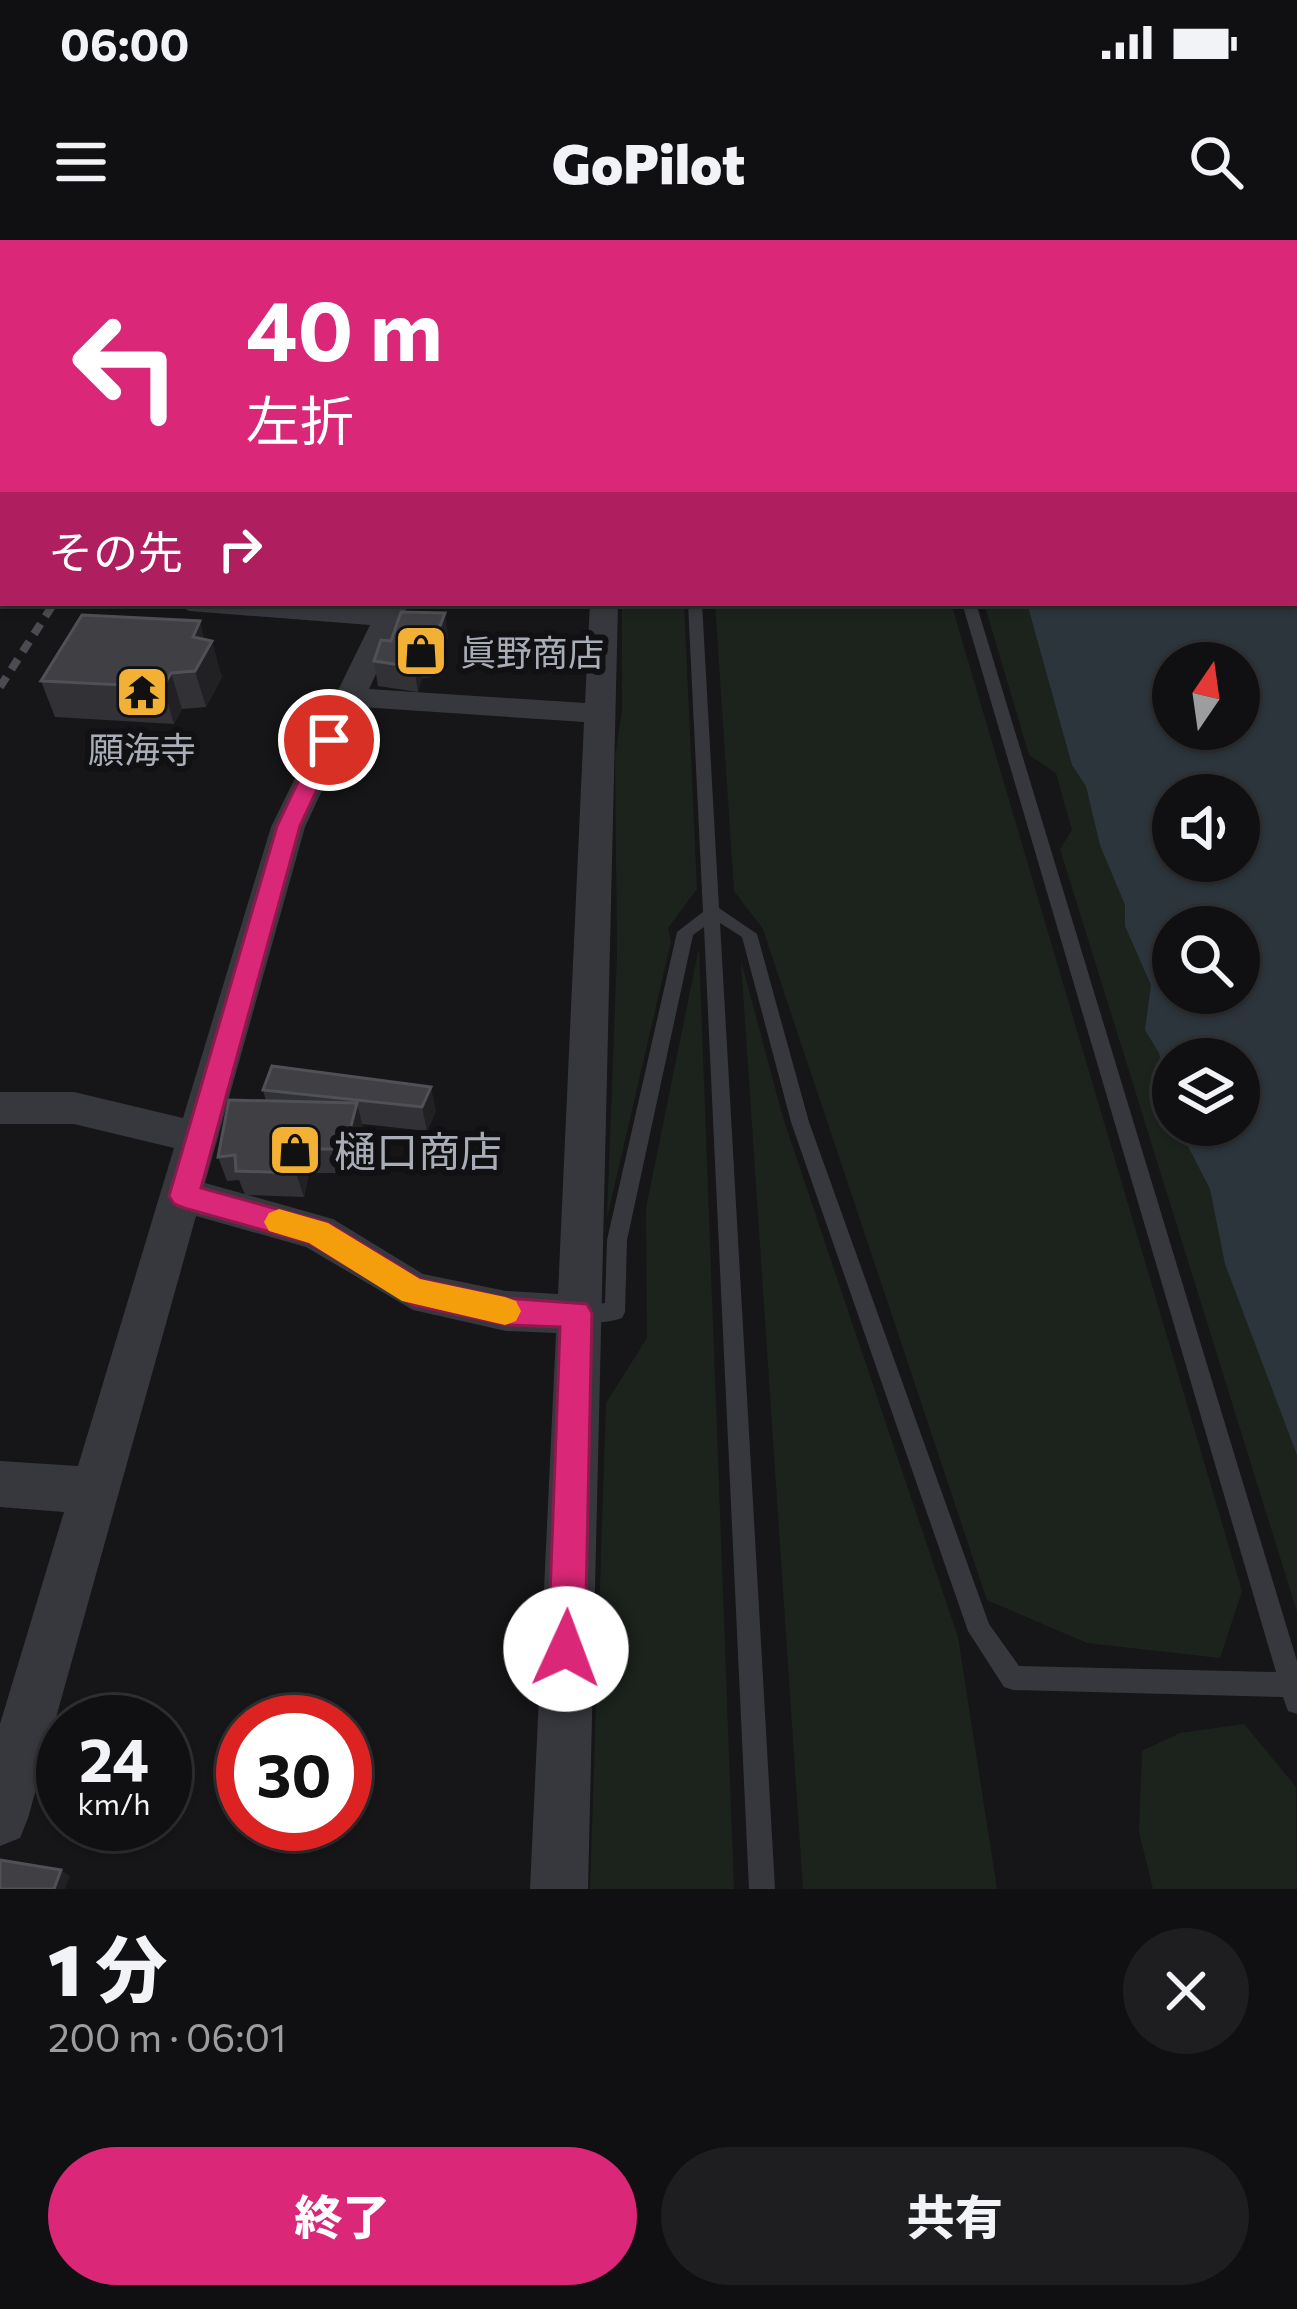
<!DOCTYPE html>
<html lang="ja">
<meta charset="utf-8">
<style>
:root{--surface:#101012;--page:#1e1e20;--text:#f1f3f6;--muted:#9c9d9f;--line:#303032;--accent:#db2777}
body{margin:0;font-family:Commissioner,"Noto Sans JP",sans-serif;background:var(--page);color:var(--text);height:100vh;display:flex;flex-direction:column;font-size:45px;white-space:nowrap}
*{box-sizing:border-box;margin:0}
p{font-size:39px;color:var(--muted)}
.icon{flex:none;width:66px;height:66px;fill:none;stroke:currentColor;stroke-width:2;stroke-linecap:round;stroke-linejoin:round}
.map{position:relative;height:1649px;overflow:hidden}
.drawer{display:flex;flex-direction:column;background:var(--surface);flex:1}
.drawer>*{flex:none}
.top-card{position:absolute;left:0px;top:0px;width:1299px;height:366px;box-shadow:0 3px 9px #0004,0 0 0 3px var(--line);background:#db2777;color:#fff;overflow:hidden}
.needle{width:78px;rotate:13deg}
.tools{position:absolute;left:1152px;top:402px;display:grid;gap:24px}
.tools a{display:grid;place-items:center;width:108px;height:108px;border-radius:50%;background:var(--surface);box-shadow:0 3px 9px #0004,0 0 0 3px var(--line);font-size:60px}
.speed{position:absolute;left:36px;top:1455px;display:flex;gap:24px;font-size:60px;font-weight:700;text-align:center}
.speed>*{display:grid;place-content:center;width:156px;height:156px;border-radius:50%;background:var(--surface);box-shadow:0 3px 9px #0004,0 0 0 3px var(--line);line-height:1}
.speed small{font-size:30px;font-weight:400}
.speed .limit{border:18px solid #d22;background:#fff;color:#111}
.pin{position:absolute;display:grid;place-items:center;width:102px;height:102px;color:#fff;margin:-51px;border:6px solid #fff;border-radius:50%;box-shadow:0 3px 12px #0007}
.me{position:absolute;width:132px;margin:-66px;rotate:2deg;stroke-linejoin:round;filter:drop-shadow(0 0 9px #0008)}
.turn{display:flex;align-items:center;gap:42px;height:252px;padding:0 48px;font-size:54px}
.turn .icon{width:156px;height:156px;stroke-width:2.5}
.turn b{display:block;font-size:84px;line-height:102px}
.then{display:flex;align-items:center;height:114px;padding:0 48px;background:#0003;gap:24px;font-size:45px}
.round{display:grid;place-items:center;flex:none;width:126px;height:126px;border-radius:63px;background:var(--page)}
.head{display:flex;align-items:center;justify-content:space-between;height:204px;padding:0 48px}
h1{font-size:72px;font-weight:800;line-height:90px}
.button{display:flex;gap:24px;margin-top:auto;padding:24px 48px}
.button a{flex:1;height:138px;border-radius:72px;background:var(--accent);color:#fff;font-size:48px;font-weight:800;line-height:138px;text-align:center}
.button a+a{background:var(--page);color:var(--text)}
.status{display:flex;justify-content:space-between;align-items:center;height:84px;padding:0 60px;background:var(--surface);direction:ltr}
.status svg{height:33px;fill:currentColor}
header{display:flex;justify-content:space-between;align-items:center;height:156px;padding:0 48px;background:var(--surface);font-size:54px;font-weight:800}
.map>svg:first-child{display:block}
</style>
<div class="status"><b>06:00</b><svg viewBox="0 0 49 12"><path d="M0 12V9h3v3zM5 12V6h3v6zM10 12V3h3v9zM15 12V0h3v12zM26 1h20v11H26zM47 4h2v5h-2z"/></svg></div>
<header><svg class="icon" aria-label="menu" viewBox="0 0 24 24"><path d="M4 6h16M4 12h16M4 18h16"/></svg>GoPilot<svg class="icon" aria-label="search" viewBox="0 0 24 24"><circle cx="10" cy="10" r="6"/><path d="M15 15l6 6"/></svg></header>
<div class="map">
<svg width="1297" height="1649" viewBox="0 0 1297 1649">
<rect width="100%" height="100%" fill="#161618"/>
<path fill="#1c231d" d="M622,363H684L697,649L668,688L671,702L607,978L617,715L615,517L622,471Z
M715,363H951L1242,1351L1220,1418L1087,1403L987,1360L763,689L734,651Z
M984,363H1051L1173,753V885H1218L1297,1080V1372L1060,609L1072,590L1056,533L1029,515Z
M699,708L734,1649H590L606,1163L647,1098L646,968Z
M741,721L784,881L958,1397L997,1649H803Z
M1244,1484L1296,1547L1297,1649H1153L1139,1592L1142,1511L1180,1493Z"/>
<path fill="#2c353c" fill-rule="evenodd" d="M904,0H1297V1215L1225,1024L1210,949L1177,885H1239V819H1173V872L1159,813L1145,790L1151,745L1125,686V665L1100,605L1086,546L1072,525L1027,363H1296V3ZM1173,423H1239V489H1173ZM1173,555H1239V621H1173ZM1173,687H1239V753H1173Z"/>
<g fill="none" stroke-linecap="round" stroke-linejoin="round">
<path fill="#37383d" fill-rule="evenodd" d="M765,0H775V3H765Z
M688,363H702L719,668L757,694L809,882L989,1384L1019,1426L1276,1432L962,363H976L1297,1421V1474L1288,1471L1283,1457L1013,1450L1004,1447L968,1391L791,882L742,697L720,683L775,1649H749L704,687L693,695L627,1000L625,1072L622,1078C609,1083 587,1084 574,1079L571,1073L574,1067L605,1063L607,1000L677,692L703,672Z"/>
<path fill="#37383d" fill-rule="evenodd" d="M287,0H307L285,3Z
M574,0H594L573,3Z
M0,343H3V359H0Z
M175,363L378,369L381,363H409L369,449L585,463L590,363H618L588,1649H530L556,1093L506,1091L413,1070L306,1007L196,976L28,1578L20,1598L0,1606V1484L64,1272L0,1267V1221L78,1226L174,908L74,884H0V852H74L183,878L271,587L370,385L189,371ZM361,467L584,482L558,1054L506,1051L423,1034L333,979L205,943L305,587Z"/>
<path stroke="#4a4c52" stroke-width="8" stroke-dasharray="12 9" stroke-linecap="butt" d="M0,447L54,363"/>
</g>
<path fill="#323236" d="M448,397L433,437L422,438L418,452L378,446L374,421Z
M205,399L222,437L206,467L182,469L174,484L55,477L41,441Z
M272,826L436,871L427,891L362,884L352,933H309L304,957L245,955L239,940L227,941L218,917L266,861L263,850Z"/>
<path fill="#212124" d="M445,373L448,397L433,437L430,412Z
M200,381L207,410L212,401L222,437L206,467L195,431L193,397Z
M419,413L422,438L418,452L414,427Z
M171,433L182,469L174,484L163,447Z
M431,847L436,871L427,891L422,867Z
M357,863L363,887L352,933L345,909Z
M301,909L309,933L304,957L296,933Z
M61,1630L70,1636L65,1649H54Z"/>
<path fill="#3f3f44" stroke="#4f5156" stroke-width="3" d="M439,0H465L467,3L431,2Z
M482,0H494L496,3L466,2Z
M541,0H560L558,3H538Z
M401,372L445,373L430,412L419,413L414,427L374,421L381,400L391,401Z
M82,375L200,381L193,397L212,401L195,431L171,433L163,447L41,441Z
M272,826L431,847L422,867L263,850Z
M229,860L357,863L345,909H301L296,933L236,931L235,915L218,917Z
M0,1620L61,1630L54,1649H0Z"/>
<path fill="#db2777" stroke="#8e194d" stroke-width="3" d="M329,493L340,500L300,586L201,948L328,983L420,1039L506,1058L587,1064L592,1073L585,1409L579,1422L566,1428L553,1422L548,1409L560,1087L506,1085L413,1065L309,1003L184,968L174,964L169,956L277,586L318,500Z"/>
<path fill="#f59e0b" d="M279,969L328,983L420,1039L505,1057L516,1061L521,1071L516,1081L505,1085L402,1061L309,1003L269,991L264,982L269,973Z"/>
<defs>
<g id="shop-square" transform="scale(2.7)"><rect x="-9" y="-9" width="18" height="18" rx="4" fill="#f2b134" stroke="#111113"/><path d="M-5-2.5h2.3a2.7 3.5 0 0 1 5.4 0H5L5.5 6h-11ZM-1.5-2.5h3a1.5 2.3 0 0 0-3 0Z" fill="#111"/></g>
<g id="temple-square" transform="scale(2.7)"><rect x="-9" y="-9" width="18" height="18" rx="4" fill="#f2b134" stroke="#111113"/><path d="M0-6L5-2H3V0L6.5 2.5H4V6H1.5V3h-3V6H-4V2.5H-6.5L-3 0V-2H-5Z" fill="#111"/></g>
</defs>
<g fill-rule="evenodd">
<use href="#shop-square" x="421" y="411"/>
<use href="#temple-square" x="142" y="452"/>
<use href="#shop-square" x="295" y="910"/>
</g>
<g text-anchor="middle" dominant-baseline="central" stroke-width="12" stroke-linejoin="round" paint-order="stroke">
<g font-size="36" fill="#a8adb8" stroke="#111113" text-anchor="start">
<text x="460" y="411">眞野商店</text>
<text x="142" y="508" text-anchor="middle">願海寺</text>
</g>
<g font-size="42" fill="#a8adb8" stroke="#111113" text-anchor="start">
<text x="334" y="910">樋口商店</text>
</g>
</g>
</svg>
<div class="tools">
<a><svg class="needle" viewBox="-14 -14 28 28"><path d="M0-13l5 13h-10z" fill="#e53935"/><path d="M0 13l5-13h-10z" fill="#9c9d9f"/></svg></a>
<a><svg class="icon" aria-label="sound" viewBox="0 0 24 24"><path d="M4 9h4l5-4v14l-5-4H4zM17 9q2 3 0 6"/></svg></a>
<a><svg class="icon" aria-label="search" viewBox="0 0 24 24"><circle cx="10" cy="10" r="6"/><path d="M15 15l6 6"/></svg></a>
<a><svg class="icon" aria-label="layers" viewBox="0 0 24 24"><path d="M12 4l9 5-9 5-9-5zM3 14l9 5 9-5"/></svg></a>
</div>
<div class="speed"><div>24<small>km/h</small></div><div class="limit">30</div></div>
<div class="pin" style="left:329px;top:500px;background:#d93025"><svg class="icon" aria-label="arrive" viewBox="0 0 24 24"><path d="M6 21V4h12l-3 4 3 4H6"/></svg></div>
<svg class="me" style="left:566px;top:1409px" viewBox="-20 -20 40 40"><circle r="19" fill="#fff"/><path d="M0-13L10 11 0 6-10 11z" fill="#db2777"/></svg>
<div class="top-card">
<div class="turn"><svg class="icon" aria-label="left" viewBox="0 0 24 24"><path d="M17 20v-9H6M10 6l-5 5 5 5"/></svg><div><b>40 m</b>左折</div></div>
<div class="then">その先<svg class="icon" aria-label="right" viewBox="0 0 24 24"><path d="M7 20v-9h11M14 6l5 5-5 5"/></svg></div>
</div>
</div>
<section class="drawer">
<div class="head"><div><h1>1 分</h1><p>200 m · 06:01</p></div><a class="round"><svg class="icon" aria-label="close" viewBox="0 0 24 24"><path d="M6 6l12 12M18 6L6 18"/></svg></a></div>
<div class="button"><a>終了</a><a>共有</a></div>
</section>
